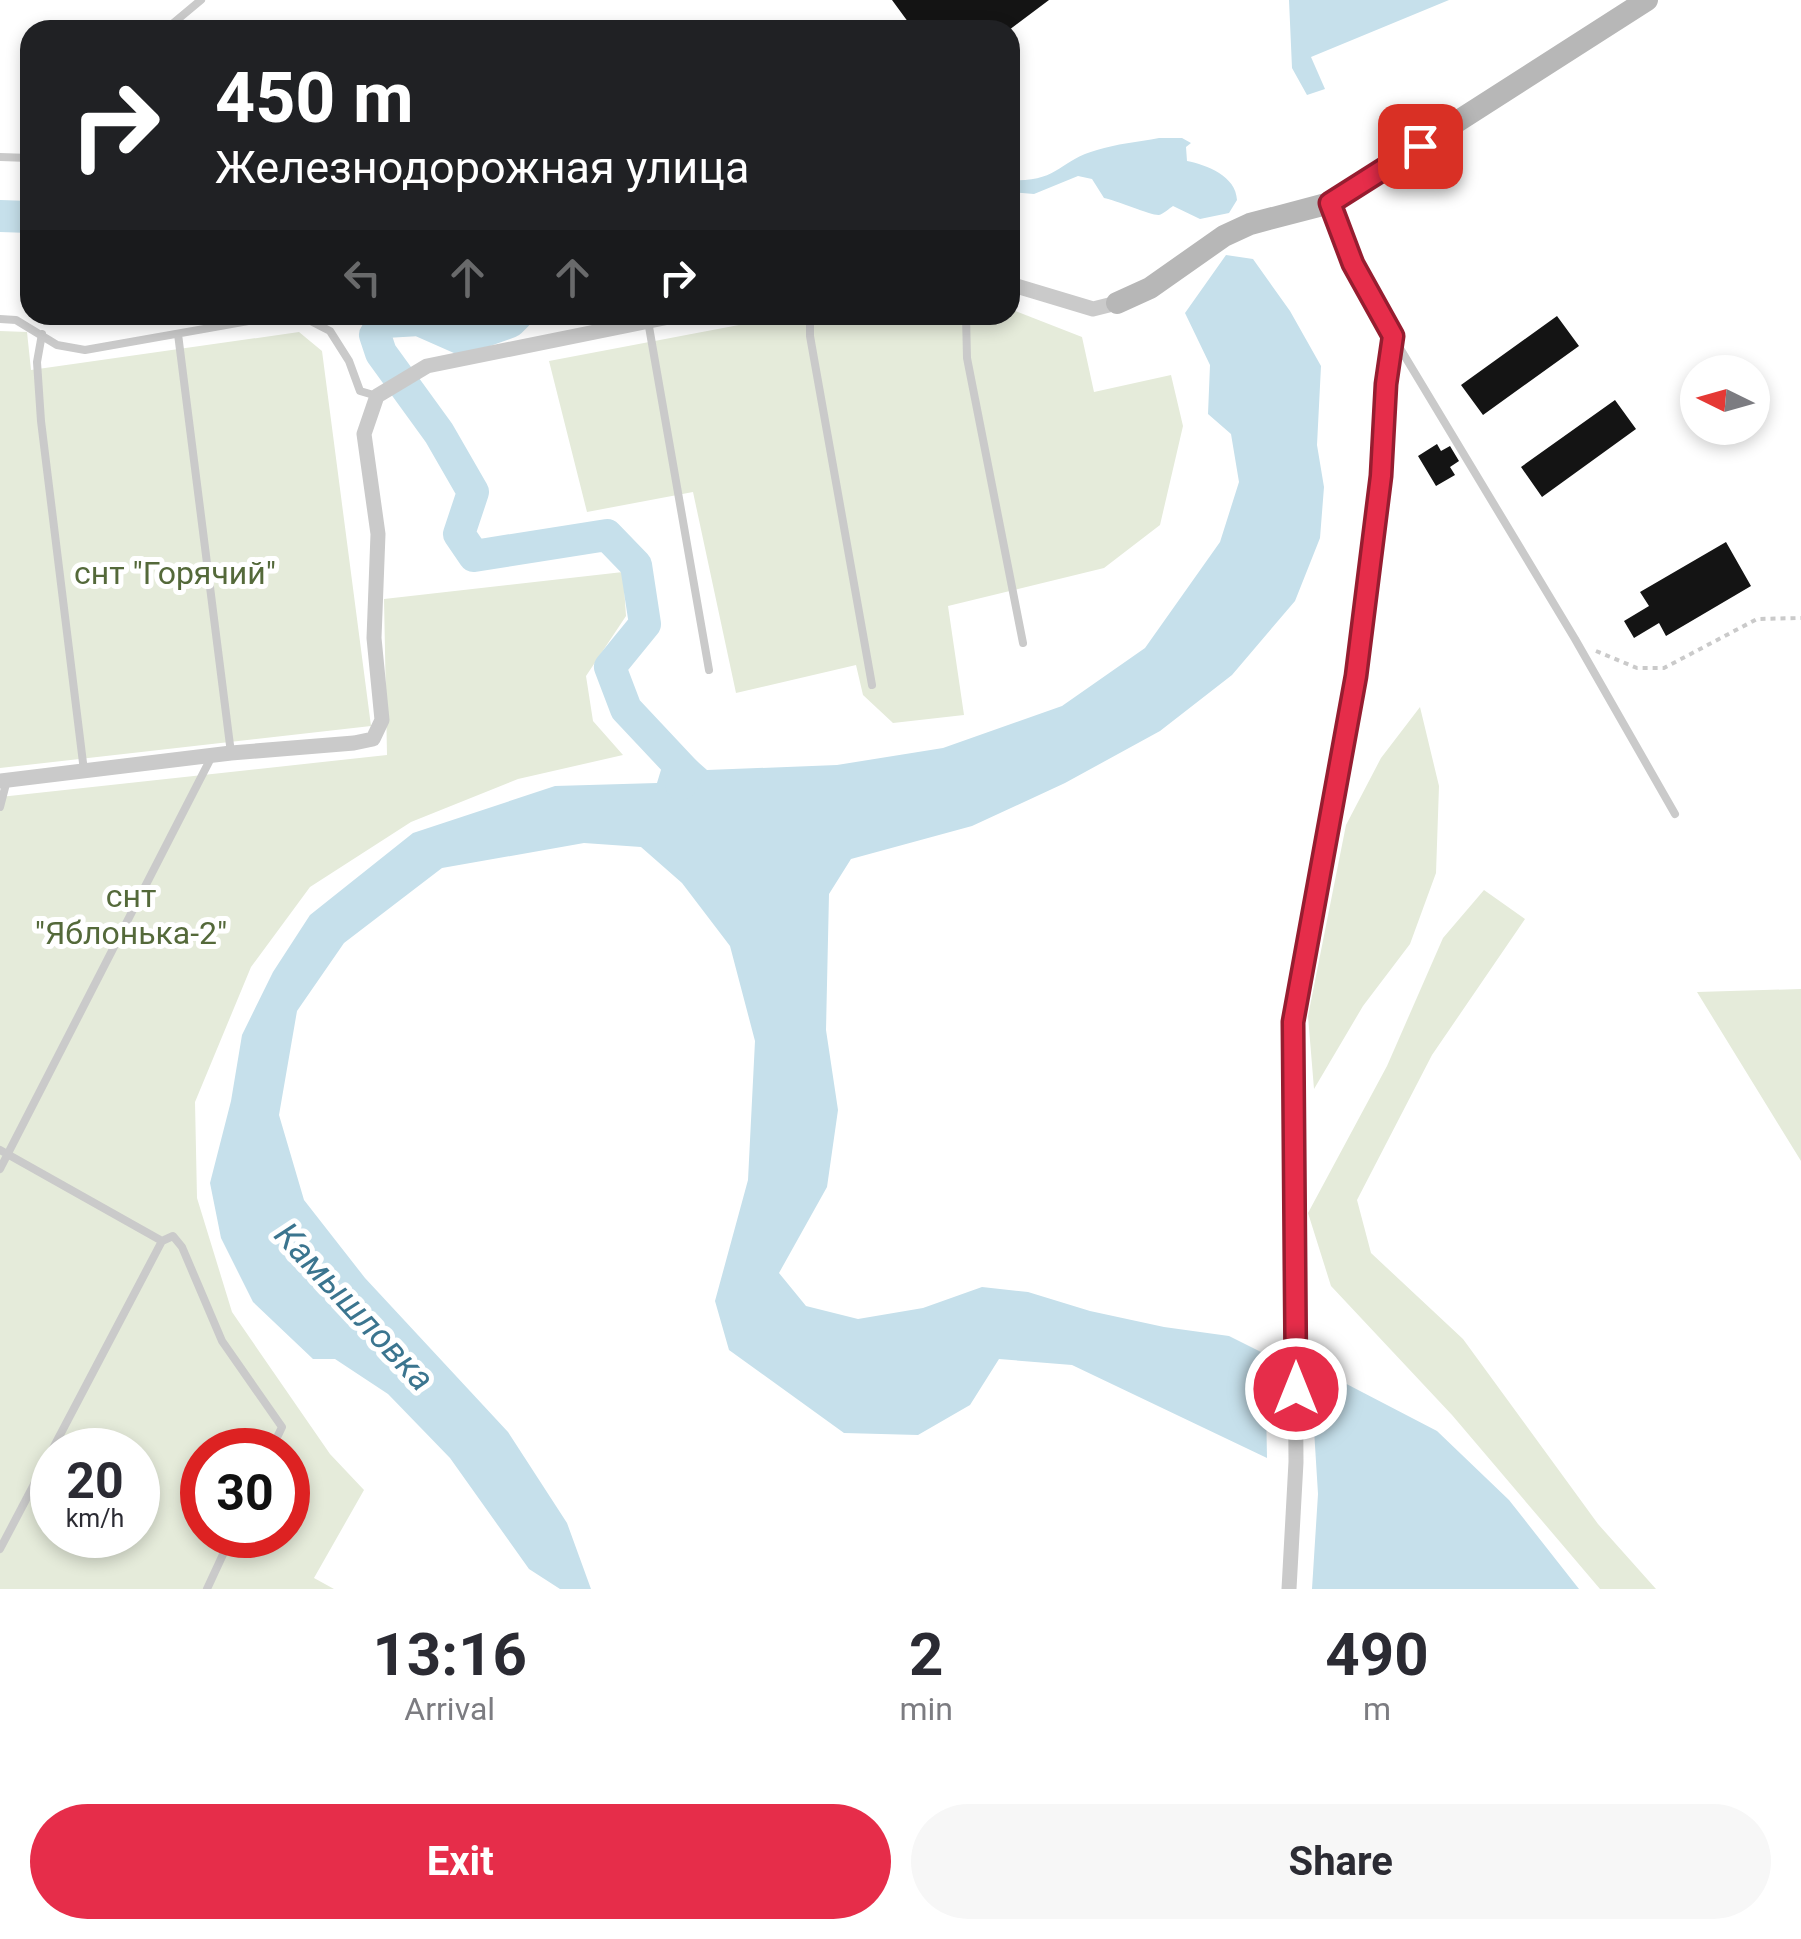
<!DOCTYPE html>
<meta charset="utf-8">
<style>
:root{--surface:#fff;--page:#f7f7f7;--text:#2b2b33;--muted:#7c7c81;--accent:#e62d4a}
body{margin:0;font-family:Roboto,sans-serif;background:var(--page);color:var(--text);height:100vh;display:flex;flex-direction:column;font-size:38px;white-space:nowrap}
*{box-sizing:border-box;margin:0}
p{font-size:32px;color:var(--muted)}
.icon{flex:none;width:55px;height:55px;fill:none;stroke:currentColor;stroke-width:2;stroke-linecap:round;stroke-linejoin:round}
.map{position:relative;height:1589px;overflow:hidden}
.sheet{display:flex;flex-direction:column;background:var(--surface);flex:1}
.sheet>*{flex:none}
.hud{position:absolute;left:20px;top:20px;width:1000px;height:305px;border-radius:30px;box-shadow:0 5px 15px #0003;background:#202124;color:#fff;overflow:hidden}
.needle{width:65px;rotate:275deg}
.controls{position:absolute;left:1680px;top:355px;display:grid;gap:20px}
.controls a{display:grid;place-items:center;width:90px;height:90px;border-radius:50%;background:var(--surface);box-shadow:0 5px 15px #0003;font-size:50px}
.speed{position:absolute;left:30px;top:1428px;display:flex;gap:20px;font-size:50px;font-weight:700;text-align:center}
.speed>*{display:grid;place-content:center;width:130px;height:130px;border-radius:50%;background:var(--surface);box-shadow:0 5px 15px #0003;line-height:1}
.speed small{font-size:25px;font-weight:400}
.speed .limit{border:15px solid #d22;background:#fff;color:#111}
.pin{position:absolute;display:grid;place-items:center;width:85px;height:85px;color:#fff;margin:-42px;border-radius:20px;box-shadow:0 5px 15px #0006}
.me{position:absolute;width:110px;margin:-55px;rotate:0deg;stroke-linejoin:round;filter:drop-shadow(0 0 8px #0008)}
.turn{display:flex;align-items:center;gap:35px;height:210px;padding:0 30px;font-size:45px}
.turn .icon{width:130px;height:130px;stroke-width:2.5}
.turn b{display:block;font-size:70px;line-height:85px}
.lanes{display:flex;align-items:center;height:95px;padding:0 30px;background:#0003;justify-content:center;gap:50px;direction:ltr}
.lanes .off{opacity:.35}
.eta{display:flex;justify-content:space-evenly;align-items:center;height:170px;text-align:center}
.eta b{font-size:60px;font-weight:700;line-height:70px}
.action{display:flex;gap:20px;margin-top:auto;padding:20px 30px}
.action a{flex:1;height:115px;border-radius:60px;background:var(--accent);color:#fff;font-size:40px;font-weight:700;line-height:115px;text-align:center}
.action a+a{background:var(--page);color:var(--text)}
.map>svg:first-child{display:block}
</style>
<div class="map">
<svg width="1801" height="1589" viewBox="0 0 1801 1589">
<rect width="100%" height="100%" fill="#fff"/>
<path fill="#e5ebda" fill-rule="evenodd" d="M1010,309L1082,337L1094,392L1171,375L1183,426L1160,525L1104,568L948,606L964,715L893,723L863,695L856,665L736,693L693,492L587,512L549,361L792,315H1010Z
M0,331L27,332L31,370L299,332L322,351L371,726L0,768Z
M623,572L626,616L586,676L593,721L623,755L518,779L411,822L310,887L251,967L195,1102L197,1198L232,1312L330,1454L364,1490L314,1578L334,1589H0V797L387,755L384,599ZM52,1450H138V1535H52ZM202,1450H288V1535H202Z
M1420,707L1439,786L1436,873L1410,944L1363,1006L1314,1089L1308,1016L1346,825L1381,758Z
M1484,890L1525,919L1432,1055L1357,1200L1371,1253L1463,1339L1598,1524L1656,1589H1600L1452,1415L1331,1286L1308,1213L1387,1066L1443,938Z
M1801,989V1161L1697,992Z"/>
<path fill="#c6e0eb" d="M1289,0H1449L1311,57L1325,89L1307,95L1292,68Z
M1159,138H1182L1191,143L1186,147L1187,161C1207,165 1236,176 1237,200L1229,213L1200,219L1173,206C1170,208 1163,214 1159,215C1153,216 1115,200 1104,198L1092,179L1078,176L1034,194L1010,192V180C1058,183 1059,160 1097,150C1116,144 1138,142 1159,138Z
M1226,255L1253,259L1290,311L1321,366L1317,445L1324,487L1320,538L1295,601L1232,675L1160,731L1065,783L972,826L851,859L829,894L826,1030L838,1110L827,1187L779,1273L806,1306L858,1319L923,1308L982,1287L1028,1292L1090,1311L1164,1327L1229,1336L1265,1354L1267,1458L1072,1365L999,1359L970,1405L918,1435L844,1433L729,1350L715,1301L748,1180L755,1041L730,946L682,883L641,847L584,843L442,868L344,943L297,1011L279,1115L304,1200L365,1278L508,1432L567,1523L591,1589H560L529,1569L450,1458L388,1394L335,1359H313L253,1302L221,1238L210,1183L231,1101L242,1035L273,972L310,915L413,833L555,786L657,783L667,750L675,742L707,770L837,765L943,748L1062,706L1145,648L1220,542L1239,482L1231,434L1208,414L1210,365L1185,313Z
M1310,1365L1437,1431L1509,1500L1579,1589H1312L1318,1494Z"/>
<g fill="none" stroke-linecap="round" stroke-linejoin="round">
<path stroke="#c6e0eb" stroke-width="32" d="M0,216L30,217
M517,315L510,322L462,339L419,320L385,322L375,335L381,353L439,433L473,492L459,534L474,556L607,535L636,565L645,624L610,667L626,709L687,774L681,784"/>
</g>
<path fill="#141414" d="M892,0H1049L1009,30H914Z
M1557,316L1579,346L1483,415L1461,385Z
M1615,400L1636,429L1542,497L1521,467Z
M1437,444L1441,451L1450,446L1459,461L1450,467L1455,475L1436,486L1418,456Z
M1726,542L1751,586L1666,636L1659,623L1634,638L1624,621L1649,606L1640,592Z"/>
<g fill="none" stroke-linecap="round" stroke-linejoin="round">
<path stroke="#cacaca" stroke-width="4" stroke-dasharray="5 5" stroke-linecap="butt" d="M1596,651L1637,668H1664L1757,619L1801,618"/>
<path stroke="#cacaca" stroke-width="8" d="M165,30L201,0
M0,157L30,158
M810,315V336L872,685
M966,315L967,358L1023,643
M0,319L16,320L57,345L85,350L260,319L301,316L330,331L349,361L360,391L377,396
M648,321L709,670
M42,334L37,362L41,421L84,771
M178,334L231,753
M1395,340L1575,639L1675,814
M0,807L7,780
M0,1150L162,1241L173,1236L182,1247L222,1341L282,1427L271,1450
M0,1169L212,756
M0,1549L162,1241
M207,1589L232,1535"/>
<path stroke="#cacaca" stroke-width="15" d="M1010,284L1093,309L1117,303
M0,781L231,753L354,743L373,739L382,720L374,638L378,534L364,434L377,396L427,366L679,315
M1289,1589L1296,1462L1293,1022L1356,675L1381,476L1386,384L1393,336L1353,264L1330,203"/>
<path stroke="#b7b7b7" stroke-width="22" d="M1117,303L1150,288L1224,236L1250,224L1330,203L1647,0"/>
</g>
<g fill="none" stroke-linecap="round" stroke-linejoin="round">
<g stroke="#961d30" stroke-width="25">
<path id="route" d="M1296,1389L1293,1022L1356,676L1381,476L1386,384L1393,336L1353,264L1330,203L1420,146"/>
</g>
<use href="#route" stroke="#e62d4a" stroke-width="18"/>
</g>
<g text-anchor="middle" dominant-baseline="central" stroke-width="10" stroke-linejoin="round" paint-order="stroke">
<g font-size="32" fill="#54693a" stroke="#fff">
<text x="175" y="573">снт "Горячий"</text>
<text x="131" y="896">снт<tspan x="131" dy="37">"Яблонька-2"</tspan></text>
</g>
<g font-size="35" font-style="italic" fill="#3b758f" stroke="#fff">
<text transform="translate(354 1307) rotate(47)">Камышловка</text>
</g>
</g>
</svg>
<div class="controls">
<a><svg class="needle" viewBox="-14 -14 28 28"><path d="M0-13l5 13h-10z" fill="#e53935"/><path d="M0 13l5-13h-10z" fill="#7c7c81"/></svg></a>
</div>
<div class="speed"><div>20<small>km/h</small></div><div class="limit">30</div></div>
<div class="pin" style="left:1420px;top:146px;background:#d93025"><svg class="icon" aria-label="arrive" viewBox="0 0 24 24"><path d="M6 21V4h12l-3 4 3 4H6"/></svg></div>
<svg class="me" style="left:1296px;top:1389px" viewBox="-20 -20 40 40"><circle r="17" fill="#e62d4a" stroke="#fff" stroke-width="3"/><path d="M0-11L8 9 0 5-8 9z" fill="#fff"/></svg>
<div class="hud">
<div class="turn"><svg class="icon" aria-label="right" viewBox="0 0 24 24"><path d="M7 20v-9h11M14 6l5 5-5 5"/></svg><div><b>450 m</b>Железнодорожная улица</div></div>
<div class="lanes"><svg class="icon off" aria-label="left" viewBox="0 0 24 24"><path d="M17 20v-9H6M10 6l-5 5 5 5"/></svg><svg class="icon off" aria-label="ahead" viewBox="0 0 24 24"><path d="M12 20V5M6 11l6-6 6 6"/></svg><svg class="icon off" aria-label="ahead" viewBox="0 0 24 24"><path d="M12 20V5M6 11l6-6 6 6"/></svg><svg class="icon" aria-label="right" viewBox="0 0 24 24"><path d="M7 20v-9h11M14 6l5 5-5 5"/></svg></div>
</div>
</div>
<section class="sheet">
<div class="eta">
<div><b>13:16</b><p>Arrival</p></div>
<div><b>2</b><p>min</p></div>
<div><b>490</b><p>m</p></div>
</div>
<div class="action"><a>Exit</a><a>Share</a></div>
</section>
